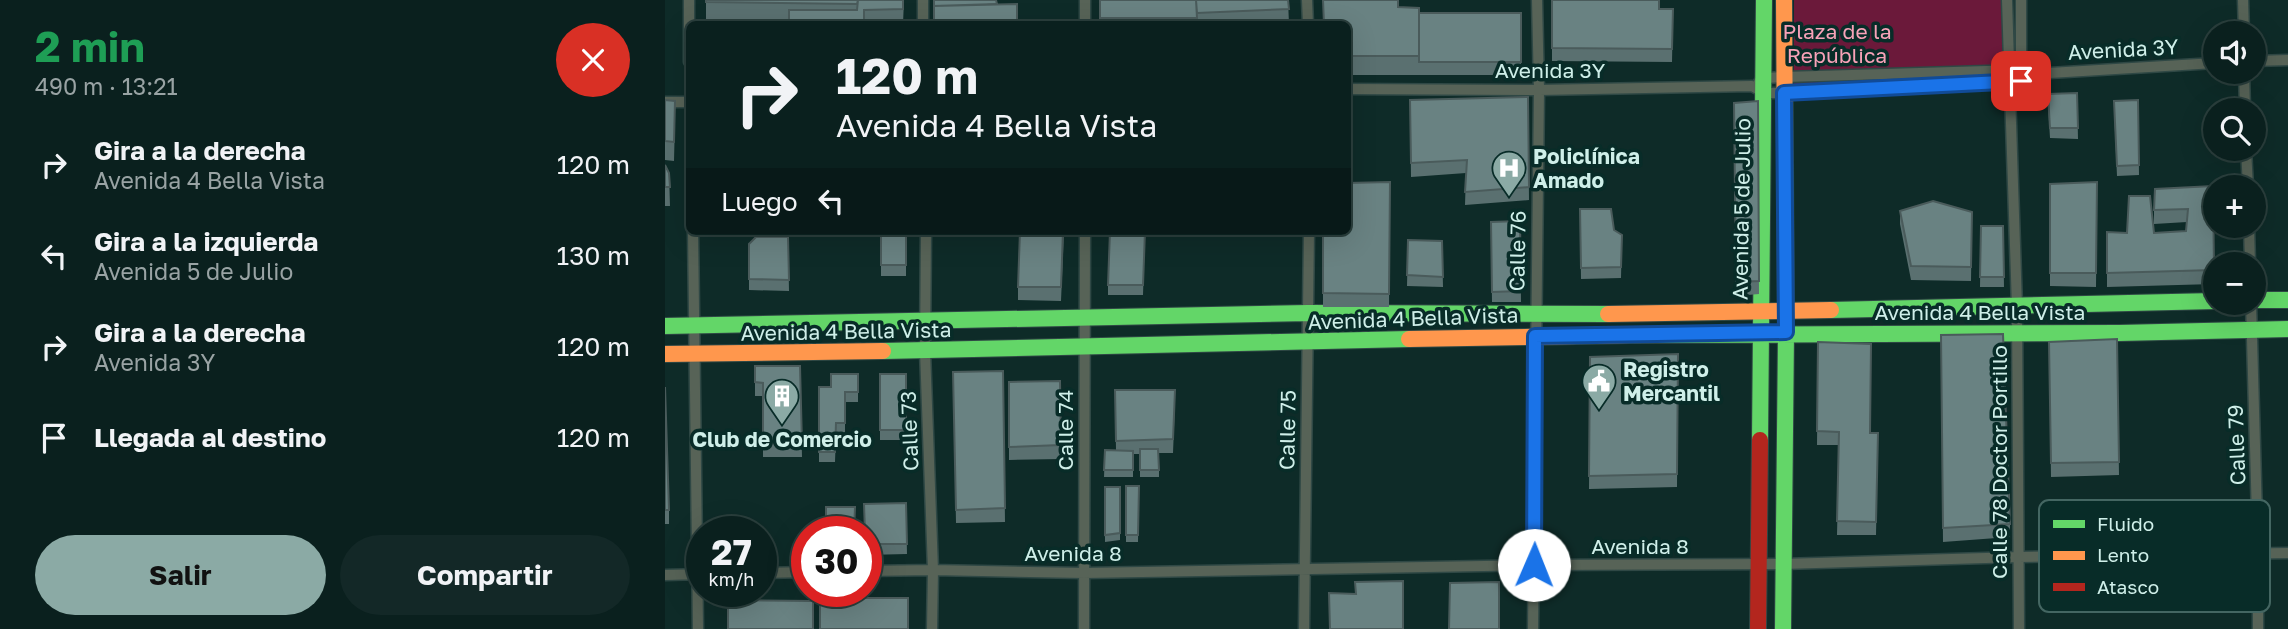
<!DOCTYPE html>
<html lang="es">
<meta charset="utf-8">
<style>
:root{--surface:#0a201e;--page:#132827;--text:#f1f3f6;--muted:#99a3a4;--line:#2a3e3c;--accent:#8baaa5}
body{margin:0;font-family:"Golos Text",sans-serif;background:var(--page);color:var(--text);height:100vh;display:flex;flex-direction:column;font-size:26px;white-space:nowrap}
*{box-sizing:border-box;margin:0}
p{font-size:23px;color:var(--muted)}
.icon{flex:none;width:38px;height:38px;fill:none;stroke:currentColor;stroke-width:2;stroke-linecap:round;stroke-linejoin:round}
.map{position:relative;flex:1;overflow:hidden}
.sheet{display:flex;flex-direction:column;background:var(--surface);width:665px}
.sheet>*{flex:none}
.guide{position:absolute;left:21px;top:21px;width:665px;height:214px;border-radius:10px;box-shadow:0 7px 28px #0002,0 0 0 2px var(--line);background:#0a201e;color:var(--text);overflow:hidden}
.tools{position:absolute;left:1538px;top:21px;display:grid;gap:14px}
.tools a{display:grid;place-items:center;width:63px;height:63px;border-radius:50%;background:var(--surface);box-shadow:0 7px 28px #0002,0 0 0 2px var(--line);font-size:35px}
.speed{position:absolute;left:21px;top:516px;display:flex;gap:14px;font-size:35px;font-weight:700;text-align:center}
.speed>*{display:grid;place-content:center;width:91px;height:91px;border-radius:50%;background:var(--surface);box-shadow:0 7px 28px #0002,0 0 0 2px var(--line);line-height:1}
.speed small{font-size:18px;font-weight:400}
.speed .limit{border:10px solid #d22;background:#fff;color:#111}
.pin{position:absolute;display:grid;place-items:center;width:60px;height:60px;color:#fff;margin:-30px;border-radius:14px;box-shadow:0 4px 10px #0006}
.me{position:absolute;width:77px;margin:-38px;rotate:1deg;stroke-linejoin:round;filter:drop-shadow(0 0 5px #0008)}
.turn{display:flex;align-items:center;gap:24px;height:147px;padding:0 35px;font-size:32px}
.turn .icon{width:91px;height:91px;stroke-width:2.5}
.turn b{display:block;font-size:49px;line-height:60px}
.then{display:flex;align-items:center;height:66px;padding:0 35px;background:#0003;gap:14px;font-size:26px}
.round{display:grid;place-items:center;flex:none;width:74px;height:74px;border-radius:37px;background:var(--page)}
.summary{display:flex;align-items:center;justify-content:space-between;height:119px;padding:0 35px}
h1{font-size:42px;font-weight:700;line-height:52px;color:#1e9e55}
.button{display:flex;gap:14px;margin-top:auto;padding:14px 35px}
.button a{flex:1;height:80px;border-radius:42px;background:var(--accent);color:#111;font-size:28px;font-weight:700;line-height:80px;text-align:center}
.button a+a{background:var(--page);color:var(--text)}
ul{padding:0;list-style:none}
li{display:flex;align-items:center;gap:21px;height:91px;padding:0 35px}
li div{flex:1}
li b{display:block;font-size:26px}
li em{font-style:normal}
main{display:flex;flex:1;min-height:0}
.map>svg:first-child{display:block}
</style>
<main>
<section class="sheet">
<div class="summary"><div><h1>2 min</h1><p>490 m · 13:21</p></div><a class="round" style="background:#d93025;color:#fff"><svg class="icon" aria-label="close" viewBox="0 0 24 24"><path d="M6 6l12 12M18 6L6 18"/></svg></a></div>
<ul>
<li><svg class="icon" aria-label="right" viewBox="0 0 24 24"><path d="M7 20v-9h11M14 6l5 5-5 5"/></svg><div><b>Gira a la derecha</b><p>Avenida 4 Bella Vista</p></div><em>120 m</em></li>
<li><svg class="icon" aria-label="left" viewBox="0 0 24 24"><path d="M17 20v-9H6M10 6l-5 5 5 5"/></svg><div><b>Gira a la izquierda</b><p>Avenida 5 de Julio</p></div><em>130 m</em></li>
<li><svg class="icon" aria-label="right" viewBox="0 0 24 24"><path d="M7 20v-9h11M14 6l5 5-5 5"/></svg><div><b>Gira a la derecha</b><p>Avenida 3Y</p></div><em>120 m</em></li>
<li><svg class="icon" aria-label="arrive" viewBox="0 0 24 24"><path d="M6 21V4h12l-3 4 3 4H6"/></svg><div><b>Llegada al destino</b></div><em>120 m</em></li>
</ul>
<div class="button"><a>Salir</a><a>Compartir</a></div>
</section>
<div class="map">
<svg width="1623" height="629" viewBox="0 0 1623 629">
<rect width="100%" height="100%" fill="#0e2b28"/>
<path fill="#6b193a" d="M1129,0H1347L1348,76L1129,88Z"/>
<g fill="none" stroke-linecap="round" stroke-linejoin="round">
<g stroke="#2f4845" stroke-width="13">
<path id="street" d="M24,0V62
M258,0V24
M420,0V24
M642,0L643,24
M1342,0L1352,307L1354,629
M1578,0L1579,33
M1589,61L1623,60
M1579,72L1580,110
M1356,75V0
M1094,82L1099,78L1119,77L1356,70L1368,74L1550,63
M682,89L874,90L1087,86L1099,93H1119L1356,81L1368,74
M0,102H24
M1581,149L1583,187
M1584,226L1585,264
M28,231L33,629
M261,231L260,351L268,570L267,629
M1586,303L1593,553V629
M201,571L268,570L419,573L869,565L1118,564L1354,557L1623,553
M96,573L142,572
M0,575L37,574
M419,629L420,231
M639,629L644,231
M868,629L874,90L872,0"/>
</g>
<g stroke="#2f4845" stroke-width="18">
<path id="fast" d="M1589,300H1623
M1166,310L1550,301
M0,326L643,313L943,314
M965,335L1454,333L1623,329
M218,351L744,339
M1095,440L1099,0
M1118,629L1121,333L1120,160"/>
</g>
<g stroke="#2f4845" stroke-width="18">
<path id="slow" d="M1119,0L1120,160
M943,314L1166,310
M744,339L965,335
M0,354L218,351"/>
</g>
<g stroke="#2f4845" stroke-width="18">
<path id="jam" d="M1093,629L1095,440"/>
</g>
<use href="#street" stroke="#576357" stroke-width="10"/>
<use href="#fast" stroke="#63d668" stroke-width="16"/>
<use href="#slow" stroke="#ff974d" stroke-width="16"/>
<use href="#jam" stroke="#b3261e" stroke-width="16"/>
</g>
<path fill="#5a7070" d="M41,0H239L238,24H41Z
M434,0H623L624,24H435Z
M887,0L994,9H1008L1007,62L887,61Z
M733,7L754,13H856V75H682V24Z
M1412,93L1413,139L1385,138L1383,105Z
M863,97L864,200L800,205L801,173L746,177L745,100Z
M0,100L10,120L9,161L0,160Z
M1473,100L1474,175L1452,176L1449,111Z
M1093,101L1094,294L1071,296L1069,103Z
M0,165L4,173L5,206H0Z
M725,182L724,307H658V231Z
M1432,182L1431,287L1385,286V184Z
M1548,186L1549,284L1442,287V232L1489,233L1521,231L1522,222L1489,224V210Z
M915,209L957,235L956,278L916,279Z
M1235,211L1307,212L1306,281L1246,280L1235,224Z
M855,221L856,302H827L826,222Z
M1316,226H1338L1339,287H1315Z
M216,231H241V276H216Z
M399,231L396,301L353,300V287Z
M480,231L478,295H443V285Z
M123,237L124,291L84,290V244Z
M743,240L777,241L778,287L742,286Z
M1276,335L1345,524V537L1278,542Z
M1452,339L1454,475L1386,477L1384,342Z
M1153,342L1205,433H1213L1211,535H1172L1174,445H1152Z
M1013,354L1012,487L924,489L925,357Z
M90,366H135L137,457H98V396H90Z
M338,371L340,522L291,523L288,372Z
M193,374V402H180V433H171L170,462H154V387H166Z
M215,374H241V440H215Z
M395,381L396,459L344,460V382Z
M0,387L4,510V524H0Z
M450,390L510,403L508,453H494V477H475V454H468V477H439L440,450H451Z
M461,486H474L473,542H461Z
M440,487H455V540L440,542Z
M241,503L242,554L201,555V532Z"/>
<path fill="#698282" stroke="#4a5b5b" stroke-width="2" d="M41,0H193L192,4L41,2Z
M193,0H238V9L199,10V24H124V10H192Z
M269,0H331L332,4L269,6V11Z
M435,0H531L532,18H435Z
M531,0H623L624,9L532,13Z
M658,0H733V7L754,8V56H682V24H659Z
M887,0H994V9H1008L1007,49L887,48Z
M352,4V24H269V6Z
M754,13H856V62H754Z
M624,21V24H539Z
M1412,93L1413,128H1385L1383,94Z
M863,97L864,187L800,192L802,160L746,163L745,100Z
M0,100L10,101L9,142L0,141Z
M1473,100L1474,165L1452,166L1449,101Z
M1093,101L1094,281L1071,282L1069,103Z
M0,165L4,173L5,187H0Z
M725,182L724,294L658,293V231H682V183Z
M1432,182L1431,273H1385V184Z
M1548,186L1549,270L1442,273V232L1462,233L1464,196H1485L1489,233L1521,231L1523,209L1489,210L1490,189Z
M1268,201L1307,212L1306,267L1246,266L1235,211Z
M915,209H946L949,230L957,235L956,267L916,268Z
M855,221L856,291L827,292L826,222Z
M1316,226H1338L1339,277H1315Z
M216,231H241V265H216Z
M355,231H398L396,287H353Z
M445,231H480L478,285H443Z
M91,237H123L124,280L84,279V244Z
M743,240L777,241L778,277L742,275Z
M1338,334L1345,524L1278,528L1276,335Z
M1452,339L1454,462L1386,463L1384,342Z
M1153,342L1206,344L1205,433H1213L1211,522L1172,521L1174,432L1152,431Z
M1013,354L1012,474L924,476L925,357Z
M90,366H135L137,444L98,443V383L90,382Z
M338,371L340,508L291,510L288,372Z
M166,374H193V392H180V423H171L170,452H154V387H166Z
M215,374H241V430H215Z
M395,381L396,445L344,447V382Z
M0,387L4,510H0Z
M450,390H510L508,439L451,441Z
M475,449H493L494,470H475Z
M440,450L468,451V470H439Z
M461,486H474L473,535H461Z
M440,487H455V533L440,535Z
M241,503L242,544H201V532H200L199,504Z
M161,507H190L189,532H161Z
M738,581V629H665L664,593L691,594L690,582Z
M834,582V629H784L785,583Z
M155,598H243V629H155Z
M63,600L148,601V629H63Z"/>
<g fill="none" stroke-linecap="round" stroke-linejoin="round">
<g stroke="#114b97" stroke-width="18">
<path id="route" d="M869,565L870,336L1121,332L1119,93L1356,81"/>
</g>
<use href="#route" stroke="#1a73e8" stroke-width="12"/>
</g>
<defs>
<g id="hospital-pin" transform="scale(1.75)"><path d="M0 17L-7.5 6A9.5 9.5 0 1 1 7.5 6Z" fill="#8baaa5" stroke="#082c28"/><path d="M-5-5h3v3.5h4V-5h3V5h-3V1.5h-4V5h-3Z" fill="#fff"/></g>
<g id="civic-pin" transform="scale(1.75)"><path d="M0 17L-7.5 6A9.5 9.5 0 1 1 7.5 6Z" fill="#8baaa5" stroke="#082c28"/><path d="M-.6-6.5H3V-4.5H.6V-3L4-1V1h2V6H-6V1h2V-1L-.6-3ZM-1.2 2.5V6h2.4V2.5Z" fill="#fff"/></g>
<g id="building-pin" transform="scale(1.75)"><path d="M0 17L-7.5 6A9.5 9.5 0 1 1 7.5 6Z" fill="#8baaa5" stroke="#082c28"/><path d="M-4-6H4V6H1V3H-1V6H-4ZM-2.5-4.3h1.7v1.8h-1.7ZM.8-4.3h1.7v1.8H.8ZM-2.5-1h1.7V.8h-1.7ZM.8-1h1.7V.8H.8Z" fill="#fff"/></g>
</defs>
<g fill-rule="evenodd">
<use href="#hospital-pin" x="844" y="168"/>
<use href="#civic-pin" x="934" y="381"/>
<use href="#building-pin" x="117" y="396"/>
</g>
<g text-anchor="middle" dominant-baseline="central" stroke-width="7" stroke-linejoin="round" paint-order="stroke">
<g font-size="21" fill="#f8a2b8" stroke="#082c28">
<text x="1172" y="31">Plaza de la<tspan x="1172" dy="24">República</tspan></text>
</g>
<g font-size="21" fill="#cfefe9" stroke="#082c28">
<text transform="translate(1458 49) rotate(-3)">Avenida 3Y</text>
<text x="885" y="70">Avenida 3Y</text>
<text transform="translate(1076 209) rotate(-89)">Avenida 5 de Julio</text>
<text transform="translate(852 251) rotate(-89)">Calle 76</text>
<text x="1315" y="312">Avenida 4 Bella Vista</text>
<text transform="translate(748 318) rotate(-2)">Avenida 4 Bella Vista</text>
<text transform="translate(181 331) rotate(-1)">Avenida 4 Bella Vista</text>
<text transform="translate(400 430) rotate(-90)">Calle 74</text>
<text transform="translate(622 430) rotate(-89)">Calle 75</text>
<text transform="translate(244 431) rotate(-92)">Calle 73</text>
<text transform="translate(1571 445) rotate(-92)">Calle 79</text>
<text transform="translate(1334 462) rotate(-90)">Calle 78 Doctor Portillo</text>
<text x="975" y="546">Avenida 8</text>
<text x="408" y="553">Avenida 8</text>
</g>
<g font-size="21" font-weight="bold" fill="#cfefe9" stroke="#082c28" text-anchor="start">
<text x="868" y="156">Policlínica<tspan x="868" dy="24">Amado</tspan></text>
<text x="958" y="369">Registro<tspan x="958" dy="24">Mercantil</tspan></text>
<text x="117" y="439" text-anchor="middle">Club de Comercio</text>
</g>
</g>
<rect x="1374" y="500" width="231" height="112" rx="10" fill="#082c28" stroke="#446662" stroke-width="2"/>
<rect x="1388" y="520" width="32" height="8" fill="#63d668"/>
<rect x="1388" y="551" width="32" height="9" fill="#ff974d"/>
<rect x="1388" y="583" width="32" height="8" fill="#b3261e"/>
<g font-size="19" fill="#cfefe9">
<text x="1432" y="531">Fluido</text>
<text x="1432" y="562">Lento</text>
<text x="1432" y="594">Atasco</text>
</g>
</svg>
<div class="tools">
<a><svg class="icon" aria-label="sound" viewBox="0 0 24 24"><path d="M4 9h4l5-4v14l-5-4H4zM17 9q2 3 0 6"/></svg></a>
<a><svg class="icon" aria-label="search" viewBox="0 0 24 24"><circle cx="10" cy="10" r="6"/><path d="M15 15l6 6"/></svg></a>
<a>+</a>
<a>−</a>
</div>
<div class="speed"><div>27<small>km/h</small></div><div class="limit">30</div></div>
<div class="pin" style="left:1356px;top:81px;background:#d93025"><svg class="icon" aria-label="arrive" viewBox="0 0 24 24"><path d="M6 21V4h12l-3 4 3 4H6"/></svg></div>
<svg class="me" style="left:869px;top:565px" viewBox="-20 -20 40 40"><circle r="19" fill="#fff"/><path d="M0-13L10 11 0 6-10 11z" fill="#1a73e8"/></svg>
<div class="guide">
<div class="turn"><svg class="icon" aria-label="right" viewBox="0 0 24 24"><path d="M7 20v-9h11M14 6l5 5-5 5"/></svg><div><b>120 m</b>Avenida 4 Bella Vista</div></div>
<div class="then">Luego<svg class="icon" aria-label="left" viewBox="0 0 24 24"><path d="M17 20v-9H6M10 6l-5 5 5 5"/></svg></div>
</div>
</div>
</main>
